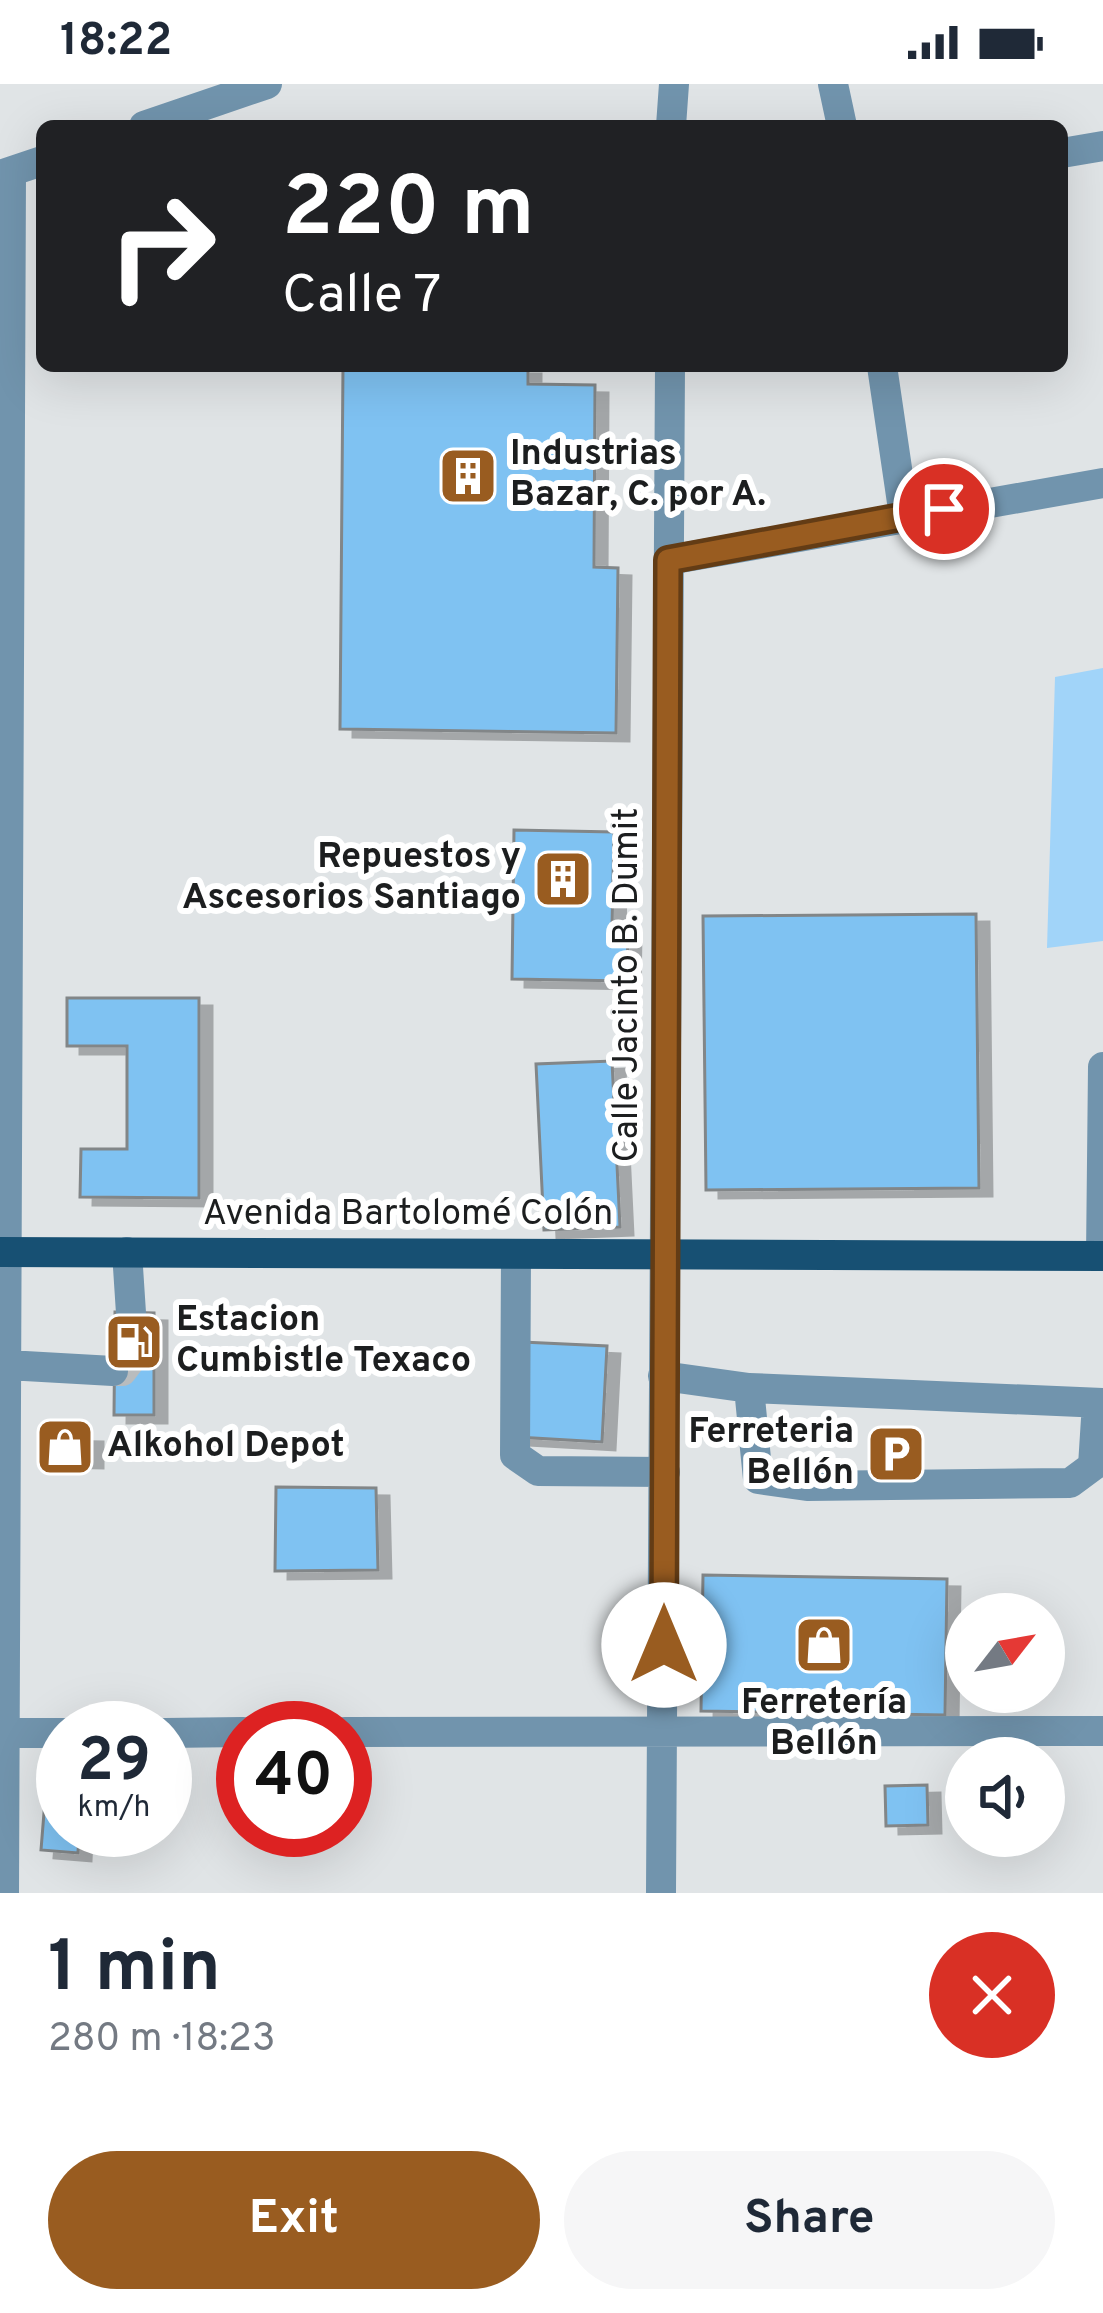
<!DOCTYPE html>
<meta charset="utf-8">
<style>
:root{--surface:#fff;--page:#f6f6f7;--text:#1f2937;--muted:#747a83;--accent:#995c20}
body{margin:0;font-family:Overpass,sans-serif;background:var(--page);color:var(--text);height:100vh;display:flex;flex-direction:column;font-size:45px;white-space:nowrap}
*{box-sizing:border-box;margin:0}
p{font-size:39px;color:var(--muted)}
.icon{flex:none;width:66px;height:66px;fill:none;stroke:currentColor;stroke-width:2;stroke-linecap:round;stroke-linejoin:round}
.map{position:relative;height:1809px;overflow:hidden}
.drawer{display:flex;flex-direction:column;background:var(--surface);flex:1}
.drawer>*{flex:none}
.top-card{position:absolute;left:36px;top:36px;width:1032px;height:252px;border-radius:18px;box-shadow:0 12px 48px #0002;background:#202124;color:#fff;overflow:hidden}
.needle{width:78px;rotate:59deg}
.controls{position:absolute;left:945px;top:1509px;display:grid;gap:24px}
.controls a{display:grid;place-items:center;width:120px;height:120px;border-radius:50%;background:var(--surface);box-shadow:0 12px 48px #0002;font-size:60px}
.speed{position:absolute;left:36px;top:1617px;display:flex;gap:24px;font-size:60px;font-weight:700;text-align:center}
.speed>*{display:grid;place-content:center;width:156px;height:156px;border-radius:50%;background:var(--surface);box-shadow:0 12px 48px #0002;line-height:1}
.speed small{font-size:30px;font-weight:400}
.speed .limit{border:18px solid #d22;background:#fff;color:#111}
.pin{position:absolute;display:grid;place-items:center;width:102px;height:102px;color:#fff;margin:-51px;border:6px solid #fff;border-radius:50%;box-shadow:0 3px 12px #0007}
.me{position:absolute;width:132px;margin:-66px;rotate:0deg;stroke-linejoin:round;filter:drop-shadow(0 0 9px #0008)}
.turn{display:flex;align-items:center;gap:42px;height:252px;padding:0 48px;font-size:54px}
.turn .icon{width:156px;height:156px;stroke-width:2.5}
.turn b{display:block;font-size:84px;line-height:102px}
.round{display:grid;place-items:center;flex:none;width:126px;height:126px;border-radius:63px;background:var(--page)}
.summary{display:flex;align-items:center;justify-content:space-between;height:204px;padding:0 48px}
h1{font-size:72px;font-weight:700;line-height:90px}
.primary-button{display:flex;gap:24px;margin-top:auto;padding:24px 48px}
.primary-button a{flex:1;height:138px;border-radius:72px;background:var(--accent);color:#fff;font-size:48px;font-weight:700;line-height:138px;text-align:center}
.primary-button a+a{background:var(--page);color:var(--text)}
.status{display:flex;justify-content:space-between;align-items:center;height:84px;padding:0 60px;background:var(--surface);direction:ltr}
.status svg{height:33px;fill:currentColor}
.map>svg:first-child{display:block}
</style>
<div class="status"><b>18:22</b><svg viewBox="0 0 49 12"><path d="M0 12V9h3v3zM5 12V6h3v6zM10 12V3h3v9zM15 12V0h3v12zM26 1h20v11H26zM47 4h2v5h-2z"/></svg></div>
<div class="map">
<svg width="1103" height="1809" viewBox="0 0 1103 1809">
<defs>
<filter id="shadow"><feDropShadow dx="13" dy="8" stdDeviation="0" flood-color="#0004"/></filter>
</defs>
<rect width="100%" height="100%" fill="#e0e4e6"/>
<path fill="#a1d4f9" d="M1103,584V857L1047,864L1055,593Z"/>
<path fill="#7fc2f2" stroke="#828688" stroke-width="3" filter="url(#shadow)" d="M343,282H528V300L595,301L594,483L618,484L616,649L340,645Z
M514,746L614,748L612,843H628L627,897L512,895Z
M976,830L979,1104L706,1106L703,832Z
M67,914H199V1114L80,1113L81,1065H127V962H67Z
M612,977L620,1143L544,1146L536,980Z
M115,1228L154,1229V1331H114Z
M522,1258L607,1262L602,1358L517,1353Z
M40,1349L90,1350V1376L40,1375Z
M276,1403L376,1404L378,1486L275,1487Z
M703,1491L947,1495L945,1631L701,1627Z
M927,1701L928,1741L886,1742L885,1702Z
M46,1704L63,1706V1746H79L78,1769L41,1766Z"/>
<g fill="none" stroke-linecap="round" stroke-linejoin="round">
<path stroke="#b9bcbe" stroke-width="30" stroke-dasharray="30 15" stroke-linecap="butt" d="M113,1287H122L131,1275V1229"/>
<path stroke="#7194ad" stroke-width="30" d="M833,0L842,42
M144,42L267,0
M671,42L674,0
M1062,69L1103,62
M0,91L42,77
M882,282L904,432
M669,476L1103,399
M127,1168L131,1229
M516,1171L515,1371L538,1387L665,1388
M1101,1172L1103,983
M7,1281L113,1287
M663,1292L749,1304L1103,1319
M749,1304L758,1395L807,1402L1070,1399L1093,1382L1097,1319
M345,1648L1103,1647
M6,1649H63
M165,1649L243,1648
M4,1809L11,88
M661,1809L670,282"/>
<path stroke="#175073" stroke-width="30" d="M0,1168L1103,1172"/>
</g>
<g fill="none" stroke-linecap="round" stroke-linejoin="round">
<g stroke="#633c15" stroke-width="30">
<path id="route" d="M664,1561L668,476L944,425"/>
</g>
<use href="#route" stroke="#995c20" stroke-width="21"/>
</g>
<defs>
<g id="building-square" transform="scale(3)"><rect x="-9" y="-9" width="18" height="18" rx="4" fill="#995c20" stroke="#fff"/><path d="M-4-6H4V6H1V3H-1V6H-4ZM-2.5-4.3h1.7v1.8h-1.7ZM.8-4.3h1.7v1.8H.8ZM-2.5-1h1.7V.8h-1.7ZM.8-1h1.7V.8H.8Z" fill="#fff"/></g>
<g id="fuel-square" transform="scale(3)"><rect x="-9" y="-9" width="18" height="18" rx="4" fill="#995c20" stroke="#fff"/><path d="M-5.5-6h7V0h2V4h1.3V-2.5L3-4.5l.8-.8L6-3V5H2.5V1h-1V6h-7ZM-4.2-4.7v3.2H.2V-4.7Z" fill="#fff"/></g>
<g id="shop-square" transform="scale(3)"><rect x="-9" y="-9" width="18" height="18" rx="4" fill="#995c20" stroke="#fff"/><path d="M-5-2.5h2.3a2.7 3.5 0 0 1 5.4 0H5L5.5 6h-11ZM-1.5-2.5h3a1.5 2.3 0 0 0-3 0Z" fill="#fff"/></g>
<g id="parking-square" transform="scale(3)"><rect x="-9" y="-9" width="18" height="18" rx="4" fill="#995c20" stroke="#fff"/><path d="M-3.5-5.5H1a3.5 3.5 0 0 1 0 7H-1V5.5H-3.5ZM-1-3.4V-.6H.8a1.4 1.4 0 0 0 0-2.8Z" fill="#fff"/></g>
</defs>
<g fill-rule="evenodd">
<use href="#building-square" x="468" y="392"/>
<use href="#building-square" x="563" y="795"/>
<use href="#fuel-square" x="134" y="1258"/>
<use href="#shop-square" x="65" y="1363"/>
<use href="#parking-square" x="896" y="1370"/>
<use href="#shop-square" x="824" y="1561"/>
</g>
<g text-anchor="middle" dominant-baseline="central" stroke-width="12" stroke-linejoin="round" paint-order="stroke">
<g font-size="36" font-weight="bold" fill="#1c1e1f" stroke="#fff" text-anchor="start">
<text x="510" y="371">Industrias<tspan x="510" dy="41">Bazar, C. por A.</tspan></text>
<text x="521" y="774" text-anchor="end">Repuestos y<tspan x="521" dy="41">Ascesorios Santiago</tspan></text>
<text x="176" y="1237">Estacion<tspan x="176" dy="41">Cumbistle Texaco</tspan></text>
<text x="854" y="1349" text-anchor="end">Ferreteria<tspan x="854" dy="41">Bellón</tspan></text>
<text x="107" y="1363">Alkohol Depot</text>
<text x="824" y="1620" text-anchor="middle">Ferretería<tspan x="824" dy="41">Bellón</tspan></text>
</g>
<g font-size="36" fill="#1c1e1f" stroke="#fff">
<text transform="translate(628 901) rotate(-90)">Calle Jacinto B. Dumit</text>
<text x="408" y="1131">Avenida Bartolomé Colón</text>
</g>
</g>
</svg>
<div class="controls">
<a><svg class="needle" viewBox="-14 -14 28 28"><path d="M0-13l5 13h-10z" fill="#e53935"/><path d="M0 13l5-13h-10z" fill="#747a83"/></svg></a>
<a><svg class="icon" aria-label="sound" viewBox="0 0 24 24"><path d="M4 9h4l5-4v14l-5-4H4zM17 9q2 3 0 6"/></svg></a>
</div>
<div class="speed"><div>29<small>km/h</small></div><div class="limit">40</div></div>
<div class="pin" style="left:944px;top:425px;background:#d93025"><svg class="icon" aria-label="arrive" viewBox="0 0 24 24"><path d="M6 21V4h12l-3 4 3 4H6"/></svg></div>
<svg class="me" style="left:664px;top:1561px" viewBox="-20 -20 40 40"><circle r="19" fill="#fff"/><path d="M0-13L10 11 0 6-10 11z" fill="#995c20"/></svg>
<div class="top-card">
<div class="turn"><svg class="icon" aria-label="right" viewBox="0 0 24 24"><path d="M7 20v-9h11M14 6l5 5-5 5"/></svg><div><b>220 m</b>Calle 7</div></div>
</div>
</div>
<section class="drawer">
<div class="summary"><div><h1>1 min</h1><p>280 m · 18:23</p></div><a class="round" style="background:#d93025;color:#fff"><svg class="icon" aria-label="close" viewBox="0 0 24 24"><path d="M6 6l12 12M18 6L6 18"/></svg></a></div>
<div class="primary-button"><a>Exit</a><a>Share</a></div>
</section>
